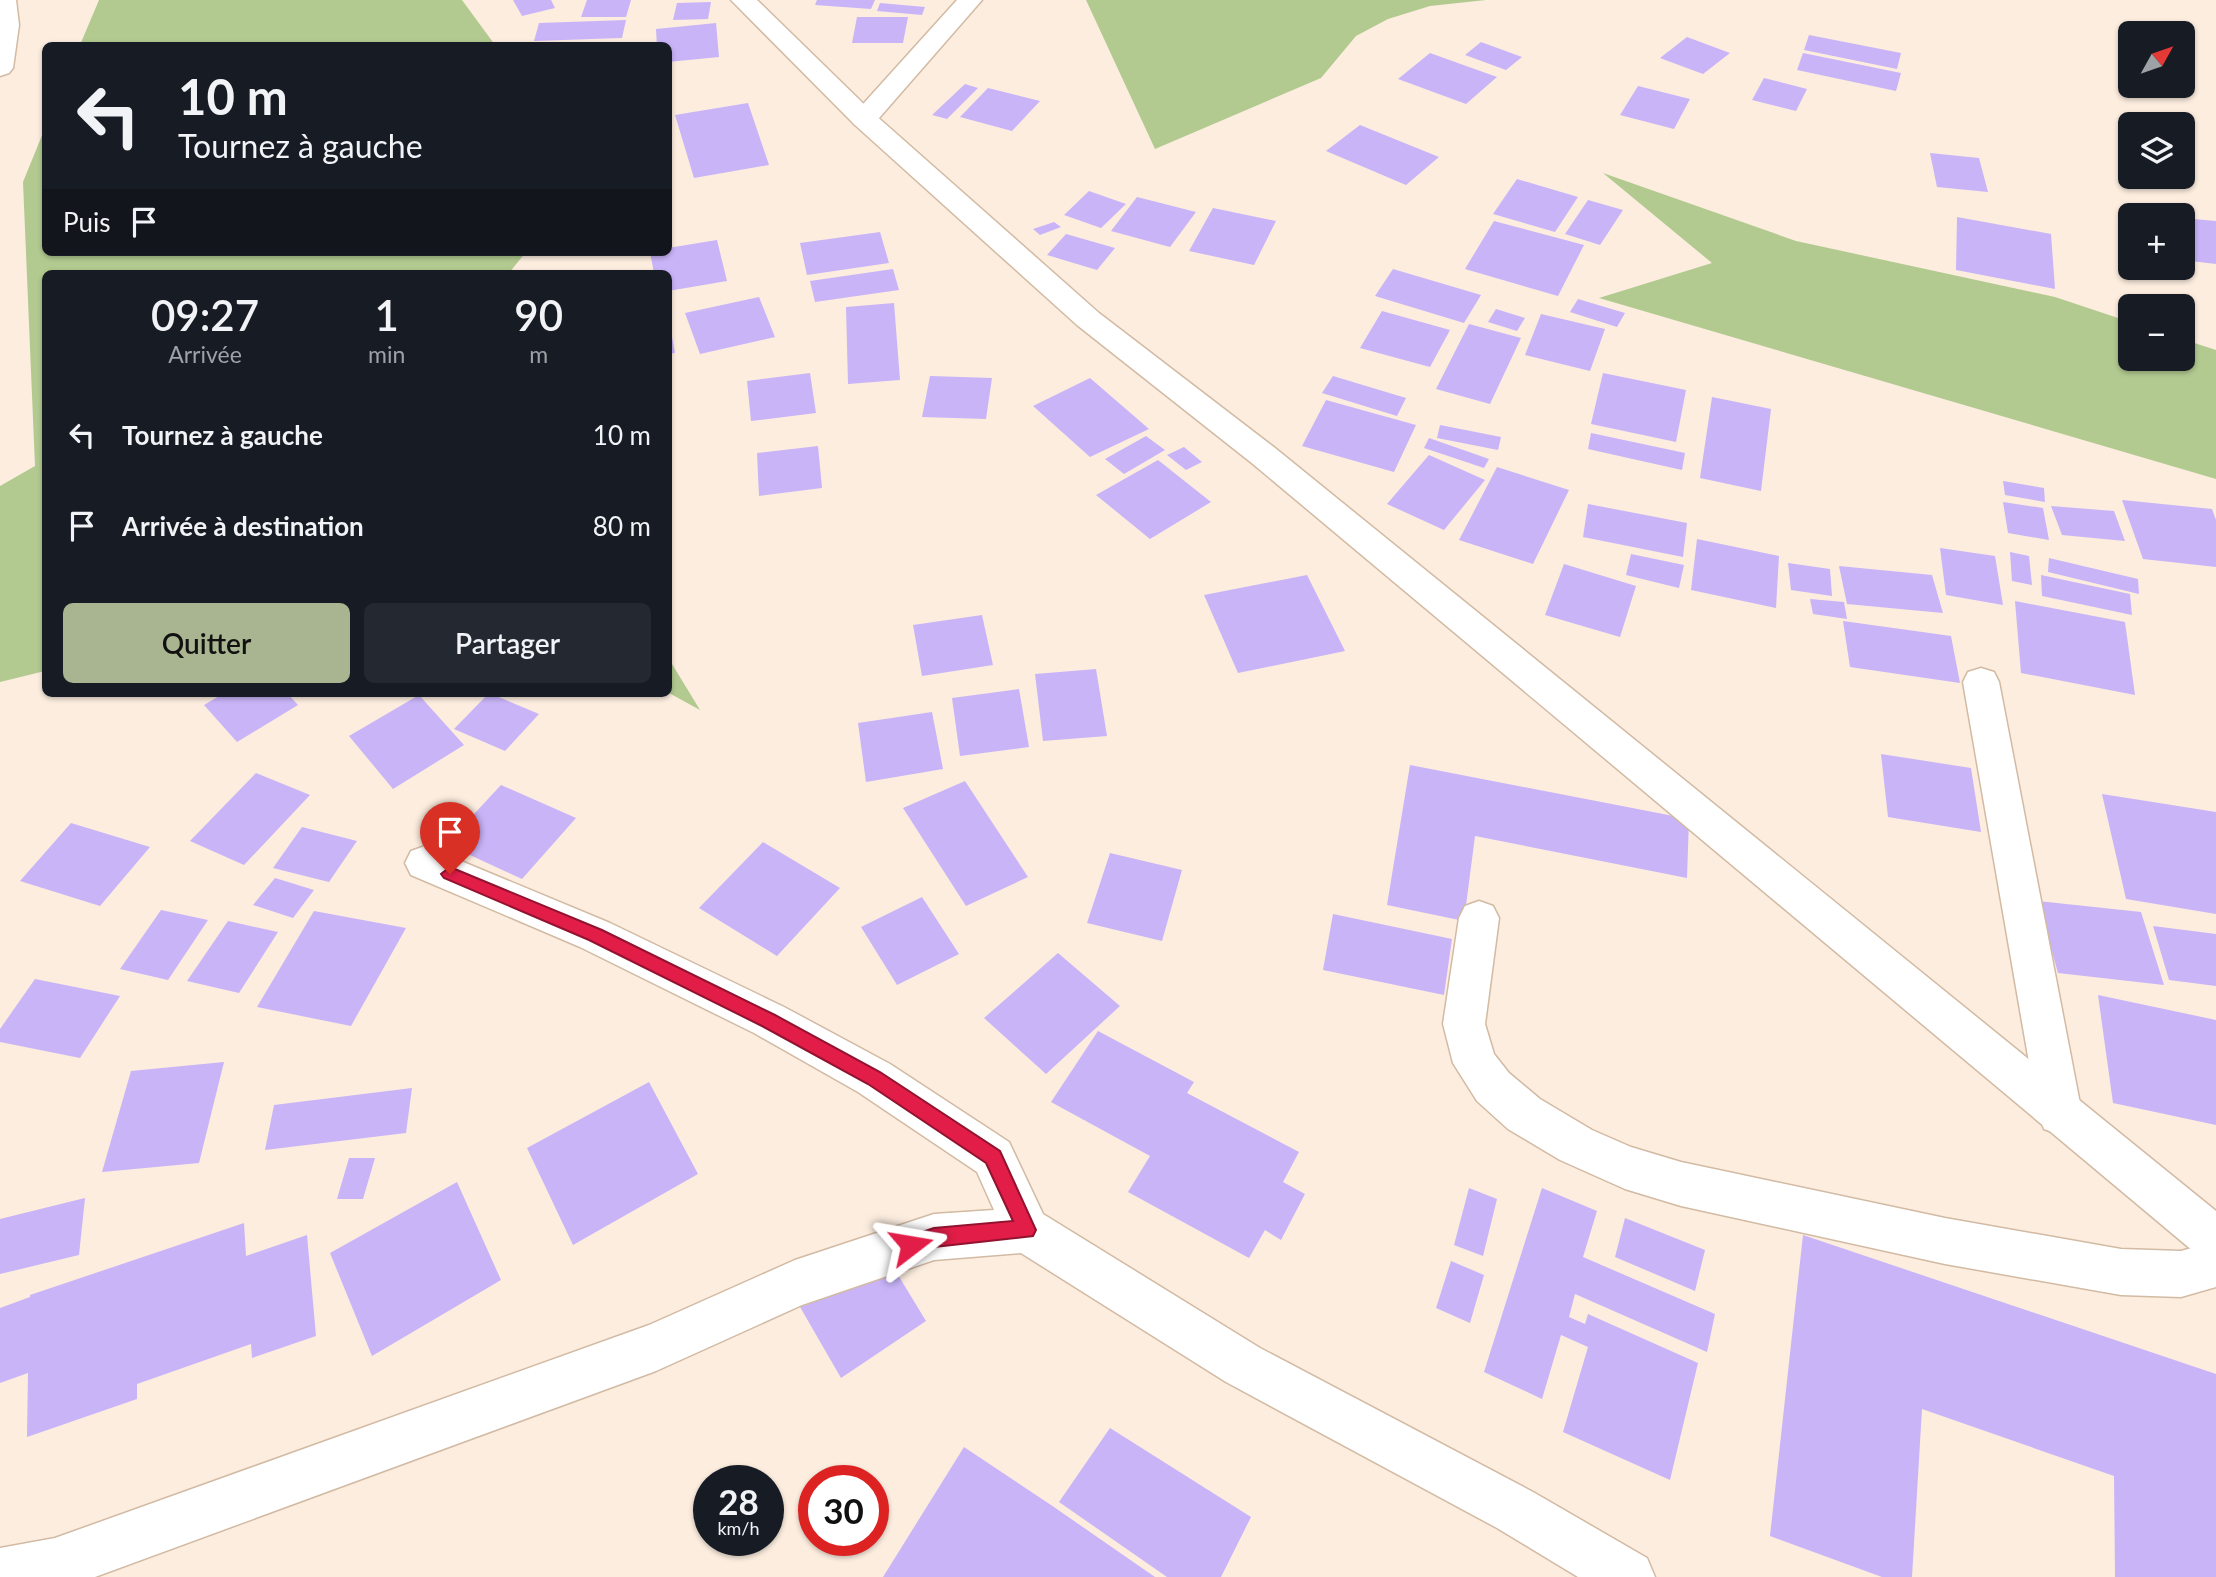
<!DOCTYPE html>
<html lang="fr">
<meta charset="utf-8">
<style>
:root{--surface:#171b24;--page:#242831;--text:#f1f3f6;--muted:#9ea1a6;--accent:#a9b490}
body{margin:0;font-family:Lato,sans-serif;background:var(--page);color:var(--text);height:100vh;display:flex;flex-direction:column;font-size:26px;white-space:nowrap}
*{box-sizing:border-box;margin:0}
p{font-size:23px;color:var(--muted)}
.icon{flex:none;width:38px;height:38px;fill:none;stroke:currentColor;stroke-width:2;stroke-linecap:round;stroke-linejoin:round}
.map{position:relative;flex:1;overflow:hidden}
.details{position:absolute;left:42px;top:270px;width:630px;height:427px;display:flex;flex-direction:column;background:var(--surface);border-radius:10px;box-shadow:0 2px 5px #0004}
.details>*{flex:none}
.hud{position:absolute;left:42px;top:42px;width:630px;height:214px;border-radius:10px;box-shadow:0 2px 5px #0004;background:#171b24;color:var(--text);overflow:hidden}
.needle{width:46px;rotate:50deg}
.tools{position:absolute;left:2118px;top:21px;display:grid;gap:14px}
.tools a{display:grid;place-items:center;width:77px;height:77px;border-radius:10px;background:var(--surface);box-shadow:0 2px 5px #0004;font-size:35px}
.speed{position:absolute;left:693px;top:1465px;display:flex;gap:14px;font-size:35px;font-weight:700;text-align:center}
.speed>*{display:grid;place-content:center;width:91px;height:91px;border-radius:50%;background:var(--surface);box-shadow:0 2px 5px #0004;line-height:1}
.speed small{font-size:18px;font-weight:400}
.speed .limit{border:10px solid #d22;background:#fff;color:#111}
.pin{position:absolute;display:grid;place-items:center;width:60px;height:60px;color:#fff;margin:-72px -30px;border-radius:50% 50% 50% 0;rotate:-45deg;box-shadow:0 0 7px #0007}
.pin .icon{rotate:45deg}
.me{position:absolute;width:77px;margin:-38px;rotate:76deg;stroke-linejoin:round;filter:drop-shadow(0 0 5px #0008)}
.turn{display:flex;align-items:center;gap:24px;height:147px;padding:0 21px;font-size:32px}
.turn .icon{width:91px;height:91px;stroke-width:2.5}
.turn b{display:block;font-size:49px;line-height:60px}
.then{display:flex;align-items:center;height:66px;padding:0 21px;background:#0003;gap:14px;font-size:26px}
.eta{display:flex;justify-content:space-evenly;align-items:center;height:119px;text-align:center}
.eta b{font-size:42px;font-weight:600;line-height:49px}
.action{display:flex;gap:14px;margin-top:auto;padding:14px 21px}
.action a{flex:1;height:80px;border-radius:10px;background:var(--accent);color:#111;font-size:28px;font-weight:600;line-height:80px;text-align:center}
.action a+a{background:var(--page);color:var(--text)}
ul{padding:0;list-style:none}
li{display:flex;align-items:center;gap:21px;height:91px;padding:0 21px}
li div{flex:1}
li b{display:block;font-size:26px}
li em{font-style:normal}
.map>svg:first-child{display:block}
</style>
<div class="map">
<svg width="2216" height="1577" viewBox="0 0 2216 1577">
<rect width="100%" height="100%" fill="#fceddf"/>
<path fill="#b2ca90" d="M99,0H462L495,45H80Z
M1086,0H1486L1430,6L1388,19L1356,36L1321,78L1155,149Z
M45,128L46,252H526L509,273H46L45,671L0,682V486L35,466L23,182Z
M1603,173L1796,241L2055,297L2130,322V359H2182V339L2216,350V479L1599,298L1712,263Z
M669,659L700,710L669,693Z"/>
<path fill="#c9b4f8" d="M513,0H551L555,8L522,16Z
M587,0H631L626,17H581Z
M817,0H875L871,9L815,5Z
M711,2L708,19L673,20L677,3Z
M880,3L925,7L922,15L877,11Z
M857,17H908L903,43H852Z
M626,20L622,38L534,41L539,23Z
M716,23L719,57L668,62V46H657L656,29Z
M1809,35L1901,53L1897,69L1804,50Z
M1687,37L1730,53L1703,74L1660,58Z
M1481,42L1522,57L1506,70L1465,55Z
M1430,53L1497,77L1466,104L1398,79Z
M1803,53L1901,73L1896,91L1797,70Z
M1764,78L1807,89L1796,111L1752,100Z
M965,84L978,88L947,119L932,115Z
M1638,86L1690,99L1674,129L1620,115Z
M988,88L1040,101L1012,131L960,117Z
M748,103L769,165L694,178L675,115Z
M1360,125L1439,157L1406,185L1326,151Z
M1930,153L1979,158L1988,192L1937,187Z
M1517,179L1578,197L1555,232L1493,214Z
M1089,191L1126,204L1101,228L1064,215Z
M1137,197L1196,212L1170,247L1111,231Z
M1588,200L1623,210L1600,245L1565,234Z
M1213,208L1276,221L1254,265L1189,251Z
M1957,217L2051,234L2055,289L1956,270Z
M2182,218L2216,221V264L2182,260Z
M1494,221L1584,245L1558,296L1465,269Z
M1054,222L1061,227L1040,235L1033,229Z
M880,232L889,263L807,275L800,243Z
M1066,234L1115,248L1097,270L1047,255Z
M717,240L727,281L668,291V273H654L650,252H668V248Z
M893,269L899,290L815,302L810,281Z
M1393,269L1481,295L1464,323L1375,296Z
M759,297L775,337L700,354L685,313Z
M1578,299L1625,313L1617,327L1570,312Z
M894,303L900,380L848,384L846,307Z
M1496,309L1525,318L1517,331L1488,322Z
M1382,311L1450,330L1430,367L1360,348Z
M1541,314L1605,329L1590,371L1525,355Z
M668,315L675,353L668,354Z
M1469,324L1521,338L1490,404L1436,389Z
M810,373L816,413L751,421L747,381Z
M1603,373L1686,390L1676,442L1591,424Z
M930,376L992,378L986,419L922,417Z
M1333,376L1406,398L1397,416L1322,393Z
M1090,378L1149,429L1090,457L1033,406Z
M1712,397L1771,409L1761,491L1700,478Z
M1326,400L1416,425L1394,472L1302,446Z
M1440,425L1501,437L1498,450L1437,438Z
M1591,433L1685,453L1682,470L1588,449Z
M1146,436L1165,450L1124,474L1105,459Z
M1429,438L1489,459L1484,468L1424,448Z
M818,446L822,488L759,496L757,453Z
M1184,447L1202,462L1186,470L1167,455Z
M1429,455L1485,480L1444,530L1387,504Z
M1158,460L1211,502L1150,539L1096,495Z
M1497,467L1569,490L1533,564L1459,540Z
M2003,481L2044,488L2045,502L2005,495Z
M2122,500L2212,509L2216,520V567L2143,559Z
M2003,502L2043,508L2049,540L2008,533Z
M1588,504L1687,523L1683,557L1583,537Z
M2051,506L2114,511L2125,541L2062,535Z
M1697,539L1779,556L1776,608L1691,590Z
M1940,548L1995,556L2003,605L1946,595Z
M2010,552L2029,556L2032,585L2012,581Z
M1631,554L1684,565L1679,588L1626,575Z
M2049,558L2138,579L2139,594L2048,572Z
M1788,563L1830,569L1832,596L1791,590Z
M1564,564L1636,586L1620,637L1545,615Z
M1839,566L1932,575L1943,613L1847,604Z
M1307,575L1345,651L1238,673L1204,595Z
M2041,575L2130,594L2132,615L2042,596Z
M1810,599L1844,602L1847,619L1813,614Z
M2015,601L2125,622L2135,695L2021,673Z
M982,615L993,665L922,676L913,625Z
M1843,621L1951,636L1960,683L1850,667Z
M1096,669L1107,736L1043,741L1035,674Z
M1019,689L1029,747L960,756L952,698Z
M224,693H287L298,705L237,742L204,705Z
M489,693L539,714L505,751L454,729Z
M419,695L464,745L393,789L349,736Z
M932,712L943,769L866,782L858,723Z
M1881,754L1971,768L1981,832L1888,817Z
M1410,765L1689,819L1687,878L1475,836L1464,921L1387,905Z
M256,773L310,795L244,865L190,841Z
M965,781L1028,877L966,906L903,808Z
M501,785L576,818L522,879L446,844Z
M2102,794L2216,812V914L2126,899Z
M71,823L150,847L100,906L20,881Z
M302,827L357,841L329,882L273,868Z
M763,842L840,888L777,956L699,908Z
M1110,853L1182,870L1162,941L1087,923Z
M275,878L314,890L293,918L253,905Z
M922,897L959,954L897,985L861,927Z
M2038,901L2141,912L2164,985L2058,973Z
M161,910L208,920L168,980L120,969Z
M314,911L406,928L351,1026L257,1007Z
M1333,914L1452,939L1444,995L1323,970Z
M228,921L278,932L239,993L187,981Z
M2153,926L2216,934V986L2169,980Z
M1058,953L1120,1006L1046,1074L984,1018Z
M35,979L120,996L80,1058L0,1042V1029Z
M2098,995L2216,1020V1125L2113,1103Z
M1098,1031L1194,1082L1187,1093L1299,1152L1283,1182L1305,1194L1281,1240L1265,1230L1249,1258L1128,1192L1150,1156L1051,1102Z
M224,1062L199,1163L102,1172L131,1071Z
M649,1082L698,1174L573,1245L527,1148Z
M412,1088L406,1133L265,1150L274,1105Z
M349,1158H375L363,1199H337Z
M457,1182L501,1280L372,1356L330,1253Z
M1469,1188L1497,1199L1483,1256L1454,1245Z
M1542,1188L1597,1211L1583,1257L1715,1314L1707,1352L1575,1294L1569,1317L1585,1324L1588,1314L1698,1363L1670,1480L1563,1432L1588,1347L1561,1335L1542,1399L1484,1372Z
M85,1198L79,1255L0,1274V1219Z
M1625,1218L1705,1250L1695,1291L1615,1257Z
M244,1223L246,1256L307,1235L316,1336L252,1358L251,1344L137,1384V1399L27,1437L28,1373L0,1383V1308L30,1297V1295Z
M1803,1235L2216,1374V1577H2115L2114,1476L1922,1409L1912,1577H1882L1770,1536Z
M881,1247L926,1321L841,1378L796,1300Z
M1451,1261L1484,1275L1470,1323L1436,1308Z
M1110,1428L1251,1517L1221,1577H1167L1059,1502Z
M964,1447L1051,1505L1155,1577H883Z"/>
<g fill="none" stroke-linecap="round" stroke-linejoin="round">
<g stroke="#d2baa3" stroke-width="3">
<path id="minor" d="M0,0H16L19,25L13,68L9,73L0,76Z
M957,0H982L873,125H855L851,119L855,113Z
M1981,668L1994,672L1999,682L2082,1114L2076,1129L2060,1135L2044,1129L2038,1114L1963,682L1968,672Z
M425,846L610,923L784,1007L890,1064L1009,1142L1043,1214L1260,1348L1533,1492L1647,1558L1655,1577H1578L1497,1528L1226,1382L1021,1253L934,1260L802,1305L656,1371L95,1577H0V1548L55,1538L649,1325L795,1260L934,1214L994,1210L977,1172L858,1092L754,1033L580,947L411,875L405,863L411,851Z
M1479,901L1493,906L1499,918L1485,1024L1494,1054L1509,1073L1540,1099L1592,1130L1631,1147L1681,1162L1945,1218L2121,1249L2181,1251L2216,1241V1287L2181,1297L2121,1295L1945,1264L1681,1206L1625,1189L1560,1160L1508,1129L1477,1101L1453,1063L1443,1024L1459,918L1465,906Z"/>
</g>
<g stroke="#d2baa3" stroke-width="3">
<path id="major" d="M731,0H757L873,113L1099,313L1275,448L2216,1211V1263L2199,1256L1253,464L1077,325L855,125Z"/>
</g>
<use href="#minor" fill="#fff" fill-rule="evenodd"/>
<use href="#major" fill="#fff" fill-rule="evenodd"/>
</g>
<path fill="#e11d48" stroke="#92132f" stroke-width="2" d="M450,867L602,930L775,1015L880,1072L1000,1151L1036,1230L1033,1236L934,1247L911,1254L904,1252L901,1245L904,1238L934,1228L1013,1221L986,1163L868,1084L762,1026L589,940L444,878L441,874Z"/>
</svg>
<div class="tools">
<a><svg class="needle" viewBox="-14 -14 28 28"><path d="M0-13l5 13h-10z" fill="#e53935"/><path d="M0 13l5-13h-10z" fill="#9ea1a6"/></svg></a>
<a><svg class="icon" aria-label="layers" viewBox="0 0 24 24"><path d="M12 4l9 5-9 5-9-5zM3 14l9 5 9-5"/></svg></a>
<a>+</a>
<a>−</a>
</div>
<div class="speed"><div>28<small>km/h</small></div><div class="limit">30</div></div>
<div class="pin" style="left:450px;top:874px;background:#d93025"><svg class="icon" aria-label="arrive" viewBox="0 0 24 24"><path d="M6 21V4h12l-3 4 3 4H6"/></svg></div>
<svg class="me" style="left:911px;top:1245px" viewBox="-20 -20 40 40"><path d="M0-17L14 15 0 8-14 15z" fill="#e11d48" stroke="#fff" stroke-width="4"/></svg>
<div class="hud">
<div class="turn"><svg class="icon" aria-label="left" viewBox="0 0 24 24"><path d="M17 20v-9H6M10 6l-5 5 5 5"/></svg><div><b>10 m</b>Tournez à gauche</div></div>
<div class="then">Puis<svg class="icon" aria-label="arrive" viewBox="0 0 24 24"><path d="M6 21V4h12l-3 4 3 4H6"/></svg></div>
</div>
<section class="details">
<div class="eta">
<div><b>09:27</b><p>Arrivée</p></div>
<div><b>1</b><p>min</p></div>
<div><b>90</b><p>m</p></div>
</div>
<ul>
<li><svg class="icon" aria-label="left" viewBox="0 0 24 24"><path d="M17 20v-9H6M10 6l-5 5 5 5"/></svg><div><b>Tournez à gauche</b></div><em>10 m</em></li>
<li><svg class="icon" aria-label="arrive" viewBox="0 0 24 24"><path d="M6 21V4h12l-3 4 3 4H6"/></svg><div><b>Arrivée à destination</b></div><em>80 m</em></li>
</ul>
<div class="action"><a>Quitter</a><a>Partager</a></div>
</section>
</div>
